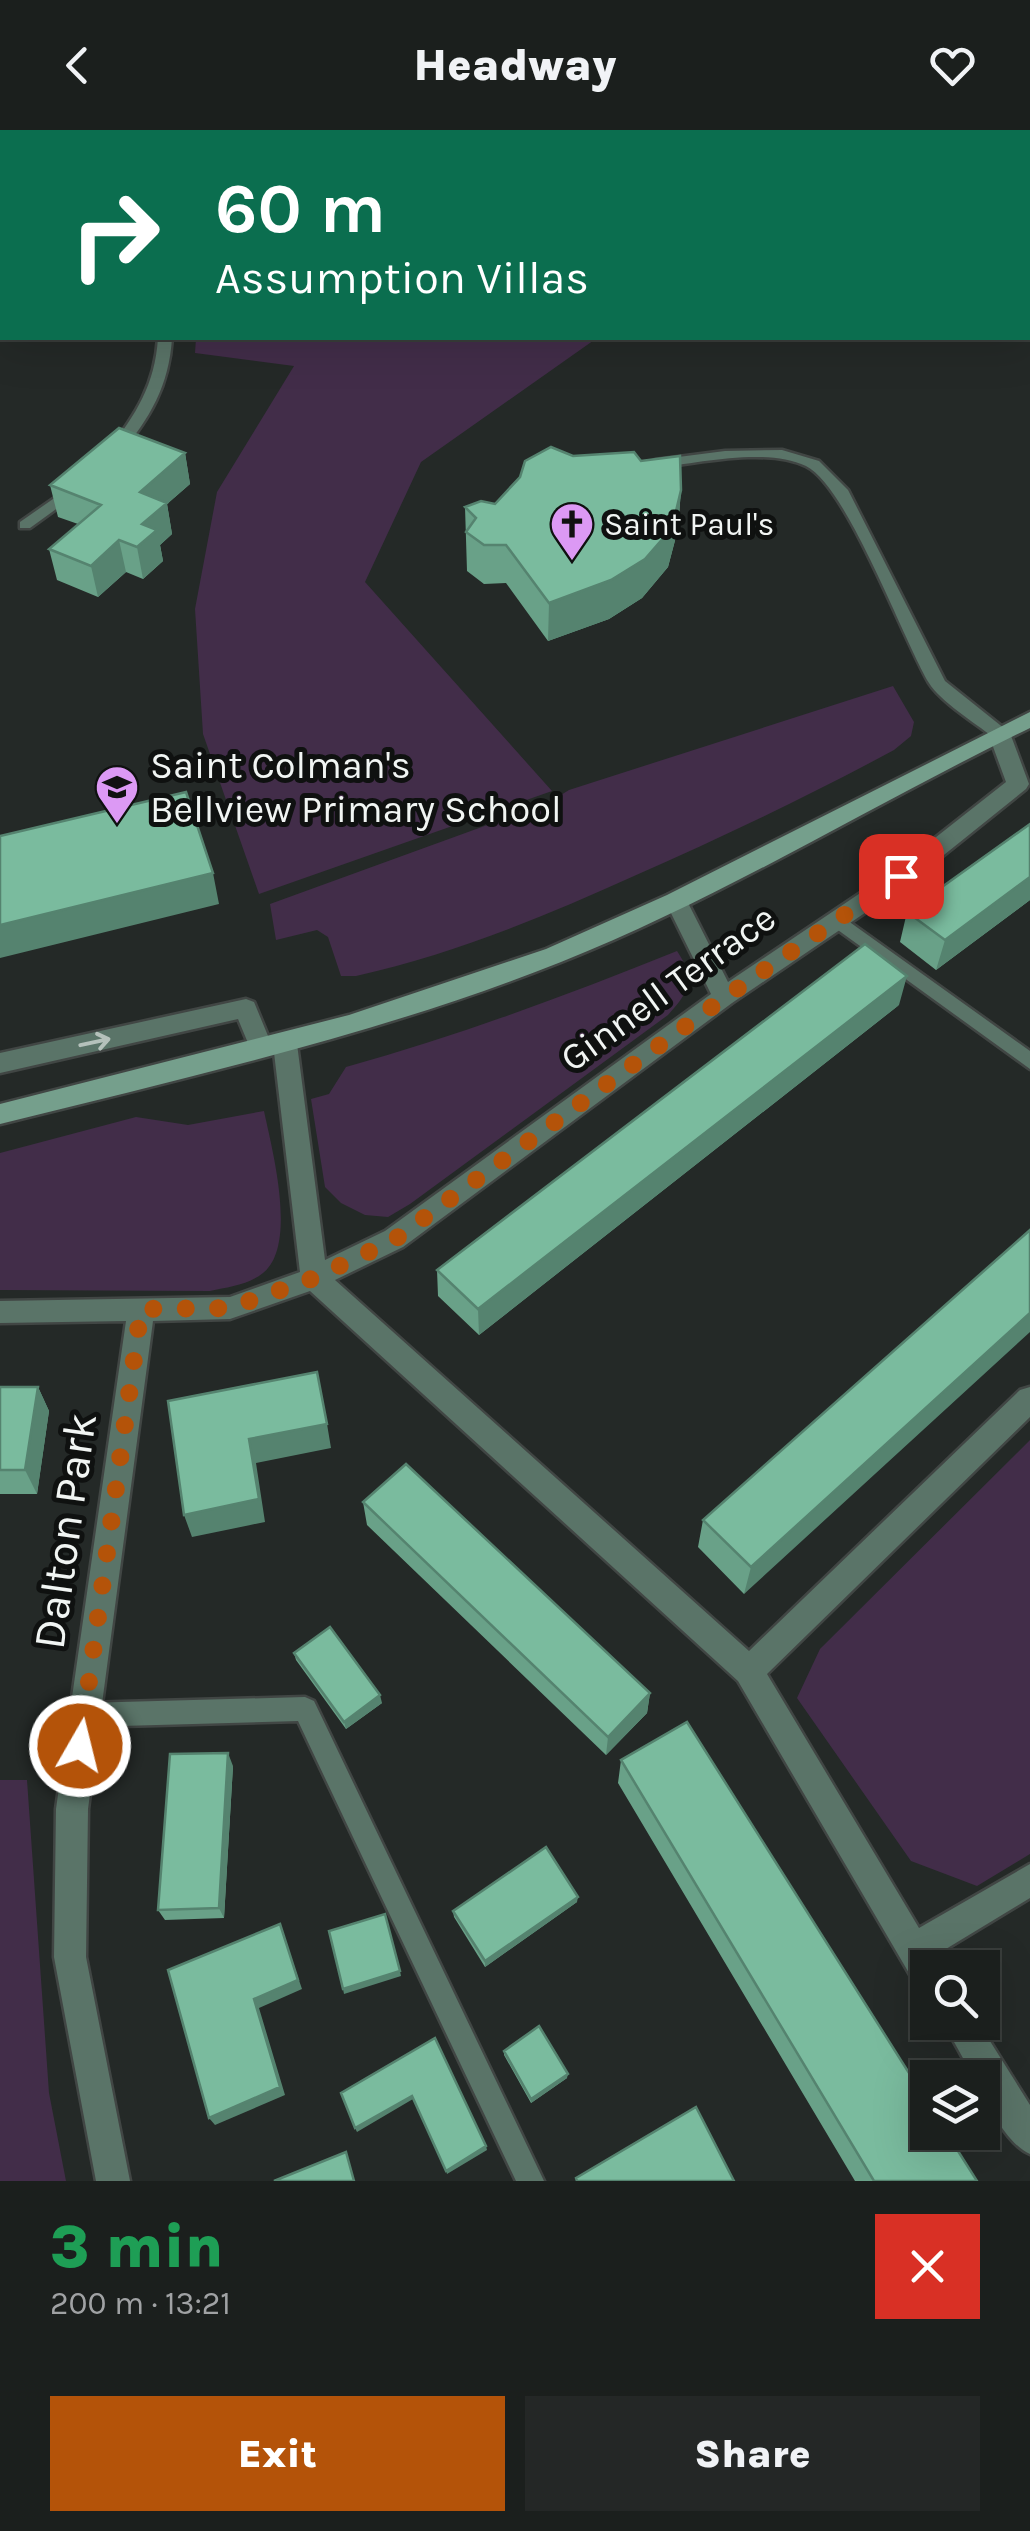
<!DOCTYPE html>
<meta charset="utf-8">
<style>
:root{--surface:#1b1f1d;--page:#242726;--text:#f1f3f6;--muted:#a0a2a4;--line:#393d3b;--accent:#b45309}
body{margin:0;font-family:Karla,sans-serif;background:var(--page);color:var(--text);height:100vh;display:flex;flex-direction:column;font-size:38px;white-space:nowrap}
*{box-sizing:border-box;margin:0}
p{font-size:32px;color:var(--muted)}
.icon{flex:none;width:55px;height:55px;fill:none;stroke:currentColor;stroke-width:2;stroke-linecap:round;stroke-linejoin:round}
.map{position:relative;height:2051px;overflow:hidden}
.details{display:flex;flex-direction:column;background:var(--surface);flex:1}
.details>*{flex:none}
.top-card{position:absolute;left:0px;top:0px;width:1030px;height:210px;box-shadow:0 10px 40px #0002,0 0 0 2px var(--line);background:#0b6e4f;color:#fff;overflow:hidden}
.controls{position:absolute;left:910px;top:1820px;display:grid;gap:20px}
.controls a{display:grid;place-items:center;width:90px;height:90px;border-radius:0px;background:var(--surface);box-shadow:0 10px 40px #0002,0 0 0 2px var(--line);font-size:50px}
.pin{position:absolute;display:grid;place-items:center;width:85px;height:85px;color:#fff;margin:-42px;border-radius:20px;box-shadow:0 5px 15px #0006}
.me{position:absolute;width:110px;margin:-55px;rotate:8deg;stroke-linejoin:round;filter:drop-shadow(0 0 8px #0008)}
.turn{display:flex;align-items:center;gap:35px;height:210px;padding:0 50px;font-size:45px}
.turn .icon{width:130px;height:130px;stroke-width:2.5}
.turn b{display:block;font-size:70px;line-height:85px}
.round{display:grid;place-items:center;flex:none;width:105px;height:105px;border-radius:0px;background:var(--page)}
.head{display:flex;align-items:center;justify-content:space-between;height:170px;padding:0 50px}
h1{font-size:60px;font-weight:800;line-height:75px;color:#1e9e55}
.button{display:flex;gap:20px;margin-top:auto;padding:20px 50px}
.button a{flex:1;height:115px;border-radius:0px;background:var(--accent);color:#fff;font-size:40px;font-weight:800;line-height:115px;text-align:center}
.button a+a{background:var(--page);color:var(--text)}
header{display:flex;justify-content:space-between;align-items:center;height:130px;padding:0 50px;background:var(--surface);font-size:45px;font-weight:800}
.map>svg:first-child{display:block}
</style>
<header><svg class="icon" aria-label="back" viewBox="0 0 24 24"><path d="M15 5l-7 7 7 7"/></svg>Headway<svg class="icon" aria-label="heart" viewBox="0 0 24 24"><path d="M12 20l-8-8c-3-5 5-10 8-4 3-6 11-1 8 4z"/></svg></header>
<div class="map">
<svg width="1030" height="2051" viewBox="0 0 1030 2051">
<rect width="100%" height="100%" fill="#242927"/>
<path fill="#422d49" d="M196,208H597L421,332L365,452L552,661L259,764L203,604L195,479L217,362L294,236L195,223Z
M893,556L914,592L911,606L894,620C809,666 722,707 634,746C543,787 454,824 356,846H341L328,807L317,800L276,810L270,774L548,673L569,660Z
M677,821C696,849 690,861 668,885L410,1074L388,1087L365,1085L341,1073L325,1057L311,969L329,964L346,937C460,905 568,865 677,821Z
M264,981C272,1019 298,1115 263,1143C248,1155 228,1157 210,1161L0,1160V1023L136,987L188,995Z
M1030,1310V1724L977,1756L911,1731L797,1568L820,1519Z
M0,1650H27L49,1963L66,2051H0Z"/>
<g fill="none" stroke-linecap="round" stroke-linejoin="round">
<g stroke="#414644" stroke-width="5">
<path id="lane" d="M1003,0H1016L1017,2H1005Z
M1028,13L1030,14V23L1028,22Z
M158,208H172C169,256 150,288 120,324H110L108,321C136,284 155,255 158,208Z
M782,320L819,331L848,360L945,551L1005,599V607H993C975,593 940,571 929,553C902,507 847,356 806,336C766,317 698,333 655,338L648,334L655,330L725,321Z
M76,353L81,355V361L30,398H20V392Z
M837,783L1030,921V939L831,795L828,790L831,785Z
M305,1567L314,1571L544,2051H516L298,1591L85,1597L76,1593L73,1585L76,1577L85,1573Z"/>
</g>
<g stroke="#414644" stroke-width="5">
<path id="street" d="M999,596L1010,603L1029,654L1026,659L909,753L732,873L403,1117L335,1150L749,1521L1020,1260L1030,1257V1287L767,1544L919,1798L1030,1734V1768L936,1825L942,1838H928V1859L916,1855L738,1551L310,1161L230,1189L153,1191L88,1679L86,1827L130,2051H96L54,1827L56,1679L126,1191L0,1193V1171L230,1167L300,1142L273,914L277,907H293L297,914L325,1130L385,1101L711,864L665,771L668,765H684L728,852L893,741L1006,652L988,603Z
M246,869L254,872L273,918L269,925H253L238,889L0,943V923Z
M943,1892H978L1030,1975V2024C1008,2015 982,1971 982,1948H974Z"/>
</g>
<g stroke="#414644" stroke-width="5">
<path id="secondary" d="M1030,582V598C873,674 724,767 561,832C380,904 189,947 0,994V974L349,885L546,819L667,765Z"/>
</g>
<use href="#lane" fill="#5a7468" fill-rule="evenodd"/>
<use href="#street" fill="#5a7468" fill-rule="evenodd"/>
<use href="#secondary" fill="#759f8c" fill-rule="evenodd"/>
</g>
<path fill="#69a188" d="M185,323L190,354L167,374L172,404L160,415L163,431L143,449L126,442L98,467L57,450L49,419L78,394L58,387L50,355Z
M573,326L641,331L681,360L678,399L668,437L642,468L609,489L548,511L506,453L484,454L467,441L465,377L495,374Z
M1030,694V770L936,840L900,812L907,782Z
M899,875L479,1205L438,1166L437,1140Z
M1030,1100L744,1464L698,1417L703,1390Z
M0,1257H38L49,1281L37,1364H0Z
M363,1372L650,1563L647,1583L606,1625L367,1395Z
M294,1523L382,1573L346,1599L296,1530Z
M621,1630L977,2051H855L618,1653Z
M233,1636L224,1788L165,1790L158,1780Z
M577,1772L485,1837L454,1787L453,1781Z
M504,1921L567,1948L531,1973L504,1925Z"/>
<path fill="#55836f" d="M185,323L190,354L167,374L172,404L160,415L163,431L143,449L137,417L140,362Z
M681,360L678,399L668,437L642,468L609,489L548,511L549,473Z
M119,410L126,442L98,467L91,436Z
M213,743L219,774L0,828V795Z
M1030,747V770L936,840L945,810Z
M907,846L899,875L479,1205L478,1179Z
M1030,1183V1202L744,1464L751,1437Z
M38,1257L49,1281L37,1364L25,1340Z
M327,1294L331,1318L256,1333L265,1392L192,1407L184,1385L249,1309Z
M650,1563L647,1583L606,1625L608,1607Z
M380,1565L382,1573L346,1599L344,1592Z
M228,1623L233,1636L224,1788L219,1778Z
M578,1767L577,1772L485,1837V1831Z
M280,1794L302,1859L259,1878L285,1965L215,1995L209,1988Z
M400,1841L401,1846L344,1864L343,1859Z
M568,1944L567,1948L531,1973V1969Z
M412,1966L413,1969L357,2002L355,1998Z
M486,2016L487,2020L447,2044L446,2041Z"/>
<path fill="#7abb9e" stroke="#55836f" stroke-width="2.5" d="M119,298L185,323L140,362L167,373L142,394L157,400L137,417L119,410L91,436L49,419L101,375L50,355Z
M551,317L573,326L634,322L641,331L680,326L681,360L672,398L645,429L611,450L549,473L506,415H484L466,402L476,388L465,377L481,371L495,374L520,347L525,331Z
M186,662L213,743L0,795V706Z
M1030,694V747L945,810L907,782Z
M865,814L907,846L478,1179L437,1140Z
M1030,1100V1183L751,1437L703,1390Z
M317,1242L327,1294L249,1309L259,1369L184,1385L168,1271Z
M0,1257H38L25,1340H0Z
M406,1334L650,1563L608,1607L363,1372Z
M330,1497L380,1565L344,1592L294,1523Z
M687,1592L928,1973V2002H946L977,2051H874L621,1630Z
M228,1623L219,1778L158,1780L170,1624Z
M546,1717L578,1767L485,1831L453,1781Z
M385,1784L400,1841L343,1859L329,1801Z
M280,1794L298,1850L254,1869L280,1957L209,1988L168,1840Z
M539,1896L568,1944L531,1969L504,1921Z
M435,1908L486,2016L446,2041L412,1966L355,1998L341,1963Z
M696,1977L734,2051H577L576,2048Z
M346,2022L354,2051H274Z"/>
<defs><path id="oneway-shaft" d="M-6 0H5M1.5-3L5.5 0L1.5 3" fill="none" stroke-width="1.6" stroke-linecap="round" stroke-linejoin="round" transform="scale(2.5)"/></defs>
<use stroke="#b5c1bb" href="#oneway-shaft" transform="translate(95 912) rotate(-12)"/>
<g fill="none" stroke-linecap="round" stroke-linejoin="round">
<path stroke="#b45309" stroke-width="18" stroke-dasharray="0 32.4" d="M80,1616L141,1179L230,1178L314,1148L394,1110L724,868L901,746"/>
</g>
<defs>
<g id="church-pin" transform="scale(2.25)"><path d="M0 17L-7.5 6A9.5 9.5 0 1 1 7.5 6Z" fill="#dc99f4" stroke="#0f1110"/><path d="M-1.2-6h2.4v3.5h3.3v2.4h-3.3V6h-2.4V-.1h-3.3v-2.4h3.3Z" fill="#111"/></g>
<g id="school-pin" transform="scale(2.25)"><path d="M0 17L-7.5 6A9.5 9.5 0 1 1 7.5 6Z" fill="#dc99f4" stroke="#0f1110"/><path d="M0-5L7-2L0 1L-7-2ZM-4 1L0 2.5L4 1V4Q0 6-4 4Z" fill="#111"/></g>
</defs>
<g fill-rule="evenodd">
<use href="#church-pin" x="572" y="394"/>
<use href="#school-pin" x="117" y="657"/>
</g>
<g text-anchor="middle" dominant-baseline="central" stroke-width="10" stroke-linejoin="round" paint-order="stroke">
<g font-size="32" fill="#f1f5f3" stroke="#0f1110" text-anchor="start">
<text x="604" y="394">Saint Paul's</text>
</g>
<g font-size="38" fill="#f1f5f3" stroke="#0f1110" text-anchor="start">
<text x="150" y="635">Saint Colman's<tspan x="150" dy="44">Bellview Primary School</tspan></text>
</g>
<g font-size="38" fill="#f1f5f3" stroke="#0f1110">
<text transform="translate(668 858) rotate(-36)">Ginnell Terrace</text>
</g>
<g font-size="45" fill="#f1f5f3" stroke="#0f1110">
<text transform="translate(65 1401) rotate(-82)">Dalton Park</text>
</g>
</g>
</svg>
<div class="controls">
<a><svg class="icon" aria-label="search" viewBox="0 0 24 24"><circle cx="10" cy="10" r="6"/><path d="M15 15l6 6"/></svg></a>
<a><svg class="icon" aria-label="layers" viewBox="0 0 24 24"><path d="M12 4l9 5-9 5-9-5zM3 14l9 5 9-5"/></svg></a>
</div>
<div class="pin" style="left:901px;top:746px;background:#d93025"><svg class="icon" aria-label="arrive" viewBox="0 0 24 24"><path d="M6 21V4h12l-3 4 3 4H6"/></svg></div>
<svg class="me" style="left:80px;top:1616px" viewBox="-20 -20 40 40"><circle r="17" fill="#b45309" stroke="#fff" stroke-width="3"/><path d="M0-11L8 9 0 5-8 9z" fill="#fff"/></svg>
<div class="top-card">
<div class="turn"><svg class="icon" aria-label="right" viewBox="0 0 24 24"><path d="M7 20v-9h11M14 6l5 5-5 5"/></svg><div><b>60 m</b>Assumption Villas</div></div>
</div>
</div>
<section class="details">
<div class="head"><div><h1>3 min</h1><p>200 m · 13:21</p></div><a class="round" style="background:#d93025;color:#fff"><svg class="icon" aria-label="close" viewBox="0 0 24 24"><path d="M6 6l12 12M18 6L6 18"/></svg></a></div>
<div class="button"><a>Exit</a><a>Share</a></div>
</section>
